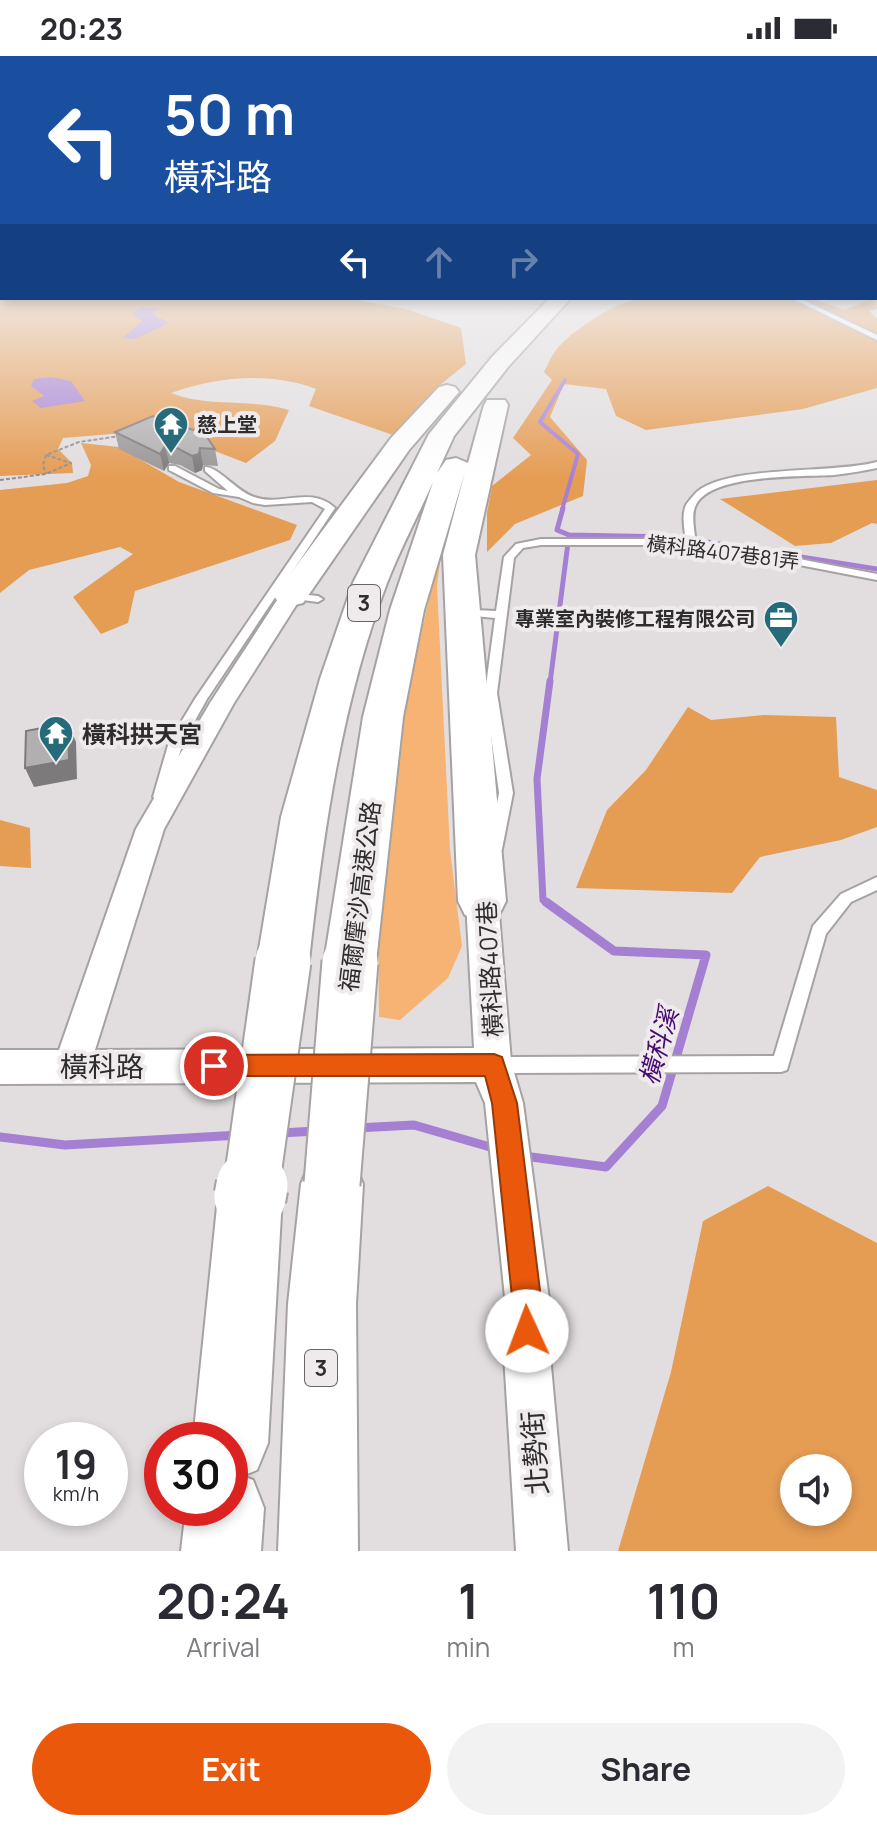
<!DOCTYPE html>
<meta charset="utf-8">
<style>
:root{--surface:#fff;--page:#f2f2f3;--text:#2b2b33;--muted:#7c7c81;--accent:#ea580c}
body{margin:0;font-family:Manrope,"Noto Sans TC",sans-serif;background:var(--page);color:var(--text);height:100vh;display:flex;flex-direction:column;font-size:30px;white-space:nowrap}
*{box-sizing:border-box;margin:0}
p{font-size:26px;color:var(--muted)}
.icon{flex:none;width:44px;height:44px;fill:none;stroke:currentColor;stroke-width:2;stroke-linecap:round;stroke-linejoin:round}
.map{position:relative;height:1495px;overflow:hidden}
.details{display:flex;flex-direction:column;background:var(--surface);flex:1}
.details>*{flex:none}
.top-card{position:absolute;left:0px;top:0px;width:878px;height:244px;box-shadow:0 4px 12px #0003;background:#1a4fa0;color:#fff;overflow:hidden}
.fabs{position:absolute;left:780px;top:1398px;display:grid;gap:16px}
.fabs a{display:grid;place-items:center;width:72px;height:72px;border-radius:50%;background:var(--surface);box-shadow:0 4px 12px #0003;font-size:40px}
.speed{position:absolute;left:24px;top:1366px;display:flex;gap:16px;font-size:40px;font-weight:700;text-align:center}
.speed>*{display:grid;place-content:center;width:104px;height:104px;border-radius:50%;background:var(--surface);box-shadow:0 4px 12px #0003;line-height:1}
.speed small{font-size:20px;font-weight:400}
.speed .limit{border:12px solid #d22;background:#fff;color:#111}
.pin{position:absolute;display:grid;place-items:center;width:68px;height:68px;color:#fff;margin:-34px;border:4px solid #fff;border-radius:50%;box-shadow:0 2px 8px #0007}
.me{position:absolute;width:88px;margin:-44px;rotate:358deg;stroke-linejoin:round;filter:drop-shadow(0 0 6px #0008)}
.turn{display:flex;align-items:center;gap:28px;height:168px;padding:0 32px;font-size:36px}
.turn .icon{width:104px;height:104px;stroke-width:2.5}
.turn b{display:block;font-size:56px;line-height:68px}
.lanes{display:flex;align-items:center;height:76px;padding:0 32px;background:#0003;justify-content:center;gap:40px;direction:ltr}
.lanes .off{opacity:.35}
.eta{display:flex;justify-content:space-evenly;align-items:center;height:136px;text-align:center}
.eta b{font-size:48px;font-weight:700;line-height:56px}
.action{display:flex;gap:16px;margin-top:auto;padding:16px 32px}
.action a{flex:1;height:92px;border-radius:48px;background:var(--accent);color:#fff;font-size:32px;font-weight:700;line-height:92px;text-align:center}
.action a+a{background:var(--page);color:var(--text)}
.status{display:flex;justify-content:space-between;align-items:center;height:56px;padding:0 40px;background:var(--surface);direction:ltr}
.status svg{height:22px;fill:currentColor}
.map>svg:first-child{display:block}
</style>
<div class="status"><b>20:23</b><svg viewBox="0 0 49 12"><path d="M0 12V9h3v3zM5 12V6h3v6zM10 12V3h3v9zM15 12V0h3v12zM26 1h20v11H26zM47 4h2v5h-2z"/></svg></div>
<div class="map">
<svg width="877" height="1495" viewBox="0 0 877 1495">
<rect width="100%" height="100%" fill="#e2dedf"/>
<path fill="#f6b373" d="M443,483L437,530L450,794L462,890L448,922L400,964L379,961L378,868L401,665Z"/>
<path fill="#e59c53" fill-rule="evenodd" d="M0,214L2,242H347L406,253L461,272L466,308L440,329L393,379L309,350L316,333C270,315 216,321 171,337C208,352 251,342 289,354L275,385L246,407L160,374L63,382L58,393L72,407L73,417L0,420Z
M877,241V253L869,255L877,262V332L803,353L646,374L616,360L606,333L564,328L550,361L587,404L583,440L515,468L487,496V457L492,430L531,399L513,382L552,324L544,316C548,309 551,300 556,294C572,274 617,245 642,242H811L844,254Z
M81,387L119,391L179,426L297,469L290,484L135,535L128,567L101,578L73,541L133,498L120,491L29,514L0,537V434L67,427L88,420L91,409Z
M877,424V468L872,467L831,487L795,490L720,443Z
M688,651L711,664L764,659L836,661L839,721L877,734V771L841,784L760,801L732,837L576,832L607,754L646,714Z
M0,764L30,772L31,812L0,810Z
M768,1130L877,1187V1495H618L671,1316L703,1165ZM794,1412H838V1456H794Z"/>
<path fill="#a57fd2" d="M140,252H161L152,258L169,267L135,283L122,282L142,265L132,258Z
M51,321L71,325L85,345L41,352L32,345L44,340L31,330L34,323Z"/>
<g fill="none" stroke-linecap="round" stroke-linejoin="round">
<path stroke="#a57fd2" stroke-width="4" d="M562,454L578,398L540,366L565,324"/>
<path stroke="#a57fd2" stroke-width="5" d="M563,452L557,474L569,479
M707,486L877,513
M550,627L569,479L672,481"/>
<path stroke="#a57fd2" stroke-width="7" d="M548,848L543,844L537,723L550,625"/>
<path stroke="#a57fd2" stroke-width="9" d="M356,1072L414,1069L497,1093
M281,1077L316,1075
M0,1081L65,1089L240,1079
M524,1100L606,1111L662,1050L706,899L614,895L546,846"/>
<g stroke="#a6a2a3" stroke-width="4">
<path id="service" d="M876,236H877V240H876Z
M791,242H799L877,279V284Z
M877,406V412C863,415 849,417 834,419C803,421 708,417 695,451C691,461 695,477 696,488L763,496L877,518V524L763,502L655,489H541L523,492L514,502L497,637L513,737L502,793L500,797H490L488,793L499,737L485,637L495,562L474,560L468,557L474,554L496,555L504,501L516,488L541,483H655L686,487C685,475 681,460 686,449C689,445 694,438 698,435C732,409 831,418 877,406Z
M169,410H175L219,433L228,435L205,415V411C219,411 237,436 254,441C282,451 310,429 335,452L207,643L183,686L167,741L160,746L153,741L169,686L195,643L325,453L312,446L265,449L253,447L239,441L213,437L169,414Z
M290,537L318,540L323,543L318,546L286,542V538Z
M877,821V834L851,846L826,878L787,1014L781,1016L494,1017L488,1015L485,1009L488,1003L494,1001L774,1000L813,870L841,838Z"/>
</g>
<g stroke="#a6a2a3" stroke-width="4">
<path id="minor" d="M291,534L302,540L234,647L164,773L95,994L474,992L466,845L471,836L482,833L493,836L498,845L511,1006L523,1047L550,1251V1299L568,1495H516L504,1299L506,1251L485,1047L476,1026L0,1028V994H59L136,773L210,647L283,535Z"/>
</g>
<g stroke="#a6a2a3" stroke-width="4">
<path id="motorway" d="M550,242H571L508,311L454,380L437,417L446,404L456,402L468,407L484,349L487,344H505L508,349L475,499L506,845L499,859L482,864L465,859L458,845L443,499L465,416L424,554L403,661L376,906L368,921L350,928L332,921L324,906L363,661L390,554L433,426C418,460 400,493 387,527C341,648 323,778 309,905L301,920L283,927L265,920L257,905L281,761L320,623L353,527L429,378L492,301Z
M447,329L455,331L459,336L409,394L303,547L291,550L279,547L274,540L391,382L439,331Z
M332,1097L354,1106L363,1128L356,1248L358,1495H278L288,1248L301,1128L310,1106Z
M250,1109L272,1119L282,1141L268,1387L257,1414L242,1420L253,1424L264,1452L261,1495H181L186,1452H230V1384H193L218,1141L228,1119Z"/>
</g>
<path stroke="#928f90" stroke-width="2" stroke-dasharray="4 2" stroke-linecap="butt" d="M0,244L14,242
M46,399L43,409L46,418
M0,424L46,418L71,407L46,399L79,386L120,380"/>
<use href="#service" fill="#fff" fill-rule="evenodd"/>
<use href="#minor" fill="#fff" fill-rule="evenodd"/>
<use href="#motorway" fill="#fff" fill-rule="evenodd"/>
<g stroke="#a6a2a3" stroke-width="59" stroke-linecap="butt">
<path id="motorway-bridge-far1" d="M332,1128L350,906
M251,1132L283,905"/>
</g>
<g stroke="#a6a2a3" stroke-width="75" stroke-linecap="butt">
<path id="motorway-bridge" d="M250,1141L252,1130"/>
</g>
<use href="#motorway-bridge-far1" stroke="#fff" stroke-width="55"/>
<use href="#motorway-bridge" stroke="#fff" stroke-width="71"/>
</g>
<path fill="#999698" d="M115,376L215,393L218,410L203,409L202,414L195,417L180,409L169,407L164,415L119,393Z"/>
<path fill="#7d7a7c" d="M165,390L169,407L164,415L160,398Z
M200,392L203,409L202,414L195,417L192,400Z
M68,667L76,686L77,723L34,731L25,712Z"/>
<path fill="#b2afb1" stroke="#7d7a7c" stroke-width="2" d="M153,360L205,378L215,393L200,392L199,398L192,400L177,392L165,390L160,398L115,376Z
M68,667L69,704L25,712L26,675Z"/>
<linearGradient id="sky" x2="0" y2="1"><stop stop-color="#8d9fdf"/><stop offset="0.51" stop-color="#f2f0f1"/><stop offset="1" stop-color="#f2f0f1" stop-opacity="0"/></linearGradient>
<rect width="877" height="423" fill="url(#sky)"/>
<path fill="#ea580c" stroke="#983908" stroke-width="2" d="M494,998L502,1001L517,1047L542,1251V1275L537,1285L527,1289L517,1285L513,1275V1251L492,1047L485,1020H214L205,1017L202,1010L205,1002L214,999Z"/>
<defs>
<g id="temple-pin" transform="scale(1.8)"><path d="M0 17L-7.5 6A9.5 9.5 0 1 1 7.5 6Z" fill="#256b7a" stroke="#efebec"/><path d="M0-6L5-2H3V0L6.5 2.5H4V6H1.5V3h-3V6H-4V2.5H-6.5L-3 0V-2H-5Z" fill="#fff"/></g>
<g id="office-pin" transform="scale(1.8)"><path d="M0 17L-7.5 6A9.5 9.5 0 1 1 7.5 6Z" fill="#256b7a" stroke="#efebec"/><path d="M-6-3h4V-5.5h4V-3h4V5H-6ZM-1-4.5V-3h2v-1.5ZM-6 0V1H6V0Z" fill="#fff"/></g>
</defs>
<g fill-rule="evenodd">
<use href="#temple-pin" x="171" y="368"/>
<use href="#office-pin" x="781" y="562"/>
<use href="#temple-pin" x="56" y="677"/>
</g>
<g text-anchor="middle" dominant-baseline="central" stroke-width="8" stroke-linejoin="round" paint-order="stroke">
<g font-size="20" font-weight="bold" fill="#2e2c2d" stroke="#efebec" text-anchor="start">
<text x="197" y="368">慈上堂</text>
<text x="755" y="562" text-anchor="end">專業室內裝修工程有限公司</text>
</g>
<g font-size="20" fill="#2e2c2d" stroke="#efebec">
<text transform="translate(723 496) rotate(7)">橫科路407巷81弄</text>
</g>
<g fill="#efebec" stroke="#686566" stroke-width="2">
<rect x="348" y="529" width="32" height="36" rx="6"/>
<rect x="305" y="1294" width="32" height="36" rx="6"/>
</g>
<g font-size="22" font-weight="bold" fill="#2e2c2d">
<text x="364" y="547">3</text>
<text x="321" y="1312">3</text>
</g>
<g font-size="24" font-weight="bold" fill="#2e2c2d" stroke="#efebec" text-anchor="start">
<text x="82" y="677">橫科拱天宮</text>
</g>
<g font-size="24" fill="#2e2c2d" stroke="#efebec">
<text transform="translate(359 840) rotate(-83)">福爾摩沙高速公路</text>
<text transform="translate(489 913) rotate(-93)">橫科路407巷</text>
</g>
<g font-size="26" font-style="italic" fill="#460b71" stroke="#efebec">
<text transform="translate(658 990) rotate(-74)">橫科溪</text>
</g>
<g font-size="28" fill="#2e2c2d" stroke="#efebec">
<text x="102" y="1010">橫科路</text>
<text transform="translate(534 1397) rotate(-94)">北勢街</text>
</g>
</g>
</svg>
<div class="fabs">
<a><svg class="icon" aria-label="sound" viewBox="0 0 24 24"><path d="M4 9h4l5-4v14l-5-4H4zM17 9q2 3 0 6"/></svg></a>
</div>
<div class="speed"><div>19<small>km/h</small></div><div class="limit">30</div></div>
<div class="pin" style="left:214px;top:1010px;background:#d93025"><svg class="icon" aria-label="arrive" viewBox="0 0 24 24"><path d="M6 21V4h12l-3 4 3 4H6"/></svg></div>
<svg class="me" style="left:527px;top:1275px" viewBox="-20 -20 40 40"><circle r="19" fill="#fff"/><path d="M0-13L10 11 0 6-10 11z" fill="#ea580c"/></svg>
<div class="top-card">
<div class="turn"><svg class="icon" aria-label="left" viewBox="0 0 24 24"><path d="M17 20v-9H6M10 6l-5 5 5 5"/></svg><div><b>50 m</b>橫科路</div></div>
<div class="lanes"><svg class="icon" aria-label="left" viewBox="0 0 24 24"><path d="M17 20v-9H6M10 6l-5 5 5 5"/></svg><svg class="icon off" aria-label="ahead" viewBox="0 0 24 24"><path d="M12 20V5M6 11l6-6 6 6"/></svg><svg class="icon off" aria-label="right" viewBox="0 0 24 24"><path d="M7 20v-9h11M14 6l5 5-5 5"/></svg></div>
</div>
</div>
<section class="details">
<div class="eta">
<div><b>20:24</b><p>Arrival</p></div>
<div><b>1</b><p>min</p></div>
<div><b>110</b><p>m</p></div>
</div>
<div class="action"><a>Exit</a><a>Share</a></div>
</section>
